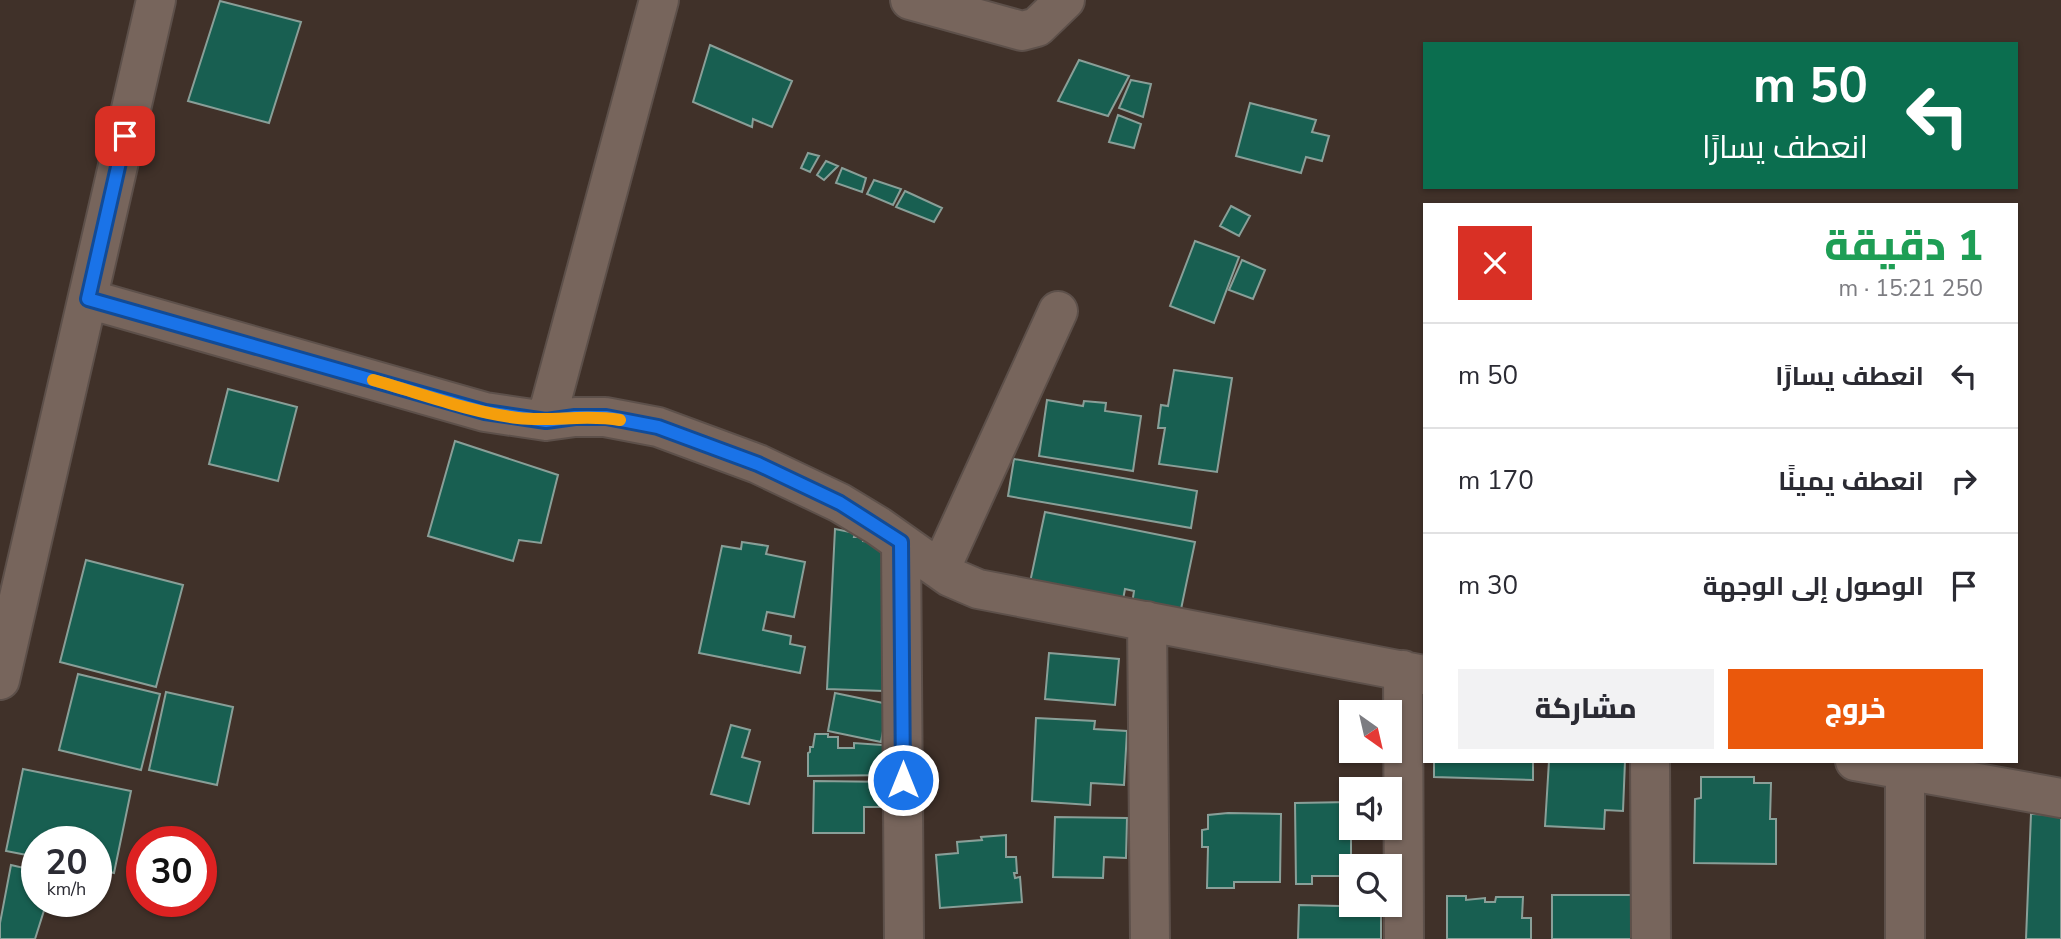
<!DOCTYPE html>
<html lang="ar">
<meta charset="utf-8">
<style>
:root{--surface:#fff;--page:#f2f2f3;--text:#2b2b33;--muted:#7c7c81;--line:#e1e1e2;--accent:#ea580c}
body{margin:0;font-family:"Nunito Sans",Cairo,sans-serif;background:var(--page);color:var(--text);direction:rtl;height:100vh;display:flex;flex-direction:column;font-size:26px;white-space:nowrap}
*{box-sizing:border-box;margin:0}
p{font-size:23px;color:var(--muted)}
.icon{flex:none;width:38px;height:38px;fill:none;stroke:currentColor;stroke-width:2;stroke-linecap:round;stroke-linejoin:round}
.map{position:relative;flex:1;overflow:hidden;direction:ltr}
.panel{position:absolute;left:1423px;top:203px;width:595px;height:560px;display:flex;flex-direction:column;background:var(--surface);border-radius:0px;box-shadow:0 2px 5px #0004;direction:rtl}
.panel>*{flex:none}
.banner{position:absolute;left:1423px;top:42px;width:595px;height:147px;border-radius:0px;box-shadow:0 2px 5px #0004;direction:rtl;background:#0b6e4f;color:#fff;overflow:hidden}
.needle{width:46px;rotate:146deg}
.fabs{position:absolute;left:1339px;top:700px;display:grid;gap:14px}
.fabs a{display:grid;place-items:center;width:63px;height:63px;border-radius:0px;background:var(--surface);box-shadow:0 2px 5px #0004;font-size:35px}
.speed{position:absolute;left:21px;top:826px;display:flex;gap:14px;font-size:35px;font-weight:700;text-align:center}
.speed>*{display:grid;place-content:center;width:91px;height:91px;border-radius:50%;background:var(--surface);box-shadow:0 2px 5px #0004;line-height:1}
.speed small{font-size:18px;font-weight:400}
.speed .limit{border:10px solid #d22;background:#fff;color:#111}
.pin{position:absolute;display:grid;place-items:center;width:60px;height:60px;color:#fff;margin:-30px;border-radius:14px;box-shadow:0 4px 10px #0006}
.me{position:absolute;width:77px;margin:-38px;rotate:0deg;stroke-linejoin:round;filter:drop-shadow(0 0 5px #0008)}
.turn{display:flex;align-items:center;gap:24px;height:147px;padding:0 35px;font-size:32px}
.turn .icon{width:91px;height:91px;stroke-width:2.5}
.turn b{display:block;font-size:49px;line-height:60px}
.round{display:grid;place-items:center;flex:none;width:74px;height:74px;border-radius:0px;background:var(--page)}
.headline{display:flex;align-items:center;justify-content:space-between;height:119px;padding:0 35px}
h1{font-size:42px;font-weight:800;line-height:52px;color:#1e9e55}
.button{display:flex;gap:14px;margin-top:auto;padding:14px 35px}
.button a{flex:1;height:80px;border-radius:0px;background:var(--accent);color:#fff;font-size:28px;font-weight:800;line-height:80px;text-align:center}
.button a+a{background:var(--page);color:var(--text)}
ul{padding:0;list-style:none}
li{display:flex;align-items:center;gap:21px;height:105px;padding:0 35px;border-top:2px solid var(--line)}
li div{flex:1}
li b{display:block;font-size:26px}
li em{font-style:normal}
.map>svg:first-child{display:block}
</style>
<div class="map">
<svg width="2061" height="939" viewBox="0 0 2061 939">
<rect width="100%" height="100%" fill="#403129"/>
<path fill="#185f51" stroke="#899f98" stroke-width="2" d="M220,1L301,22L269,123L188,101Z
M710,45L792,81L772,127L753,119L752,127L693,102Z
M1079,60L1129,76L1108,116L1058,101Z
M1131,80L1151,84L1143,117L1119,108Z
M1250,103L1316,120L1312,132L1329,136L1322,161L1306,157L1301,173L1236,156Z
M1118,115L1141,124L1134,148L1109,142Z
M808,153L819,156L810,172L801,168Z
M826,161L838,166L824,180L817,175Z
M842,168L866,178L862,192L836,183Z
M874,180L901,189L893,205L867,194Z
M905,191L942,208L934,222L896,207Z
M1231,206L1250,216L1239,236L1220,226Z
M1195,241L1239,257L1214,323L1170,306Z
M1242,260L1265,270L1253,299L1229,290Z
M1174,370L1232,378L1217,472L1159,464L1165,428H1158L1161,405L1168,406Z
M228,389L297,407L278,481L209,464Z
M1047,400L1083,406L1084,401L1106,403L1105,411L1141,416L1133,471L1039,456Z
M455,441L558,475L541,543L519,540L513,561L428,536Z
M1014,459L1197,491L1191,528L1008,496Z
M1045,512L1195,542L1180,614L1132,604L1134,591L1125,589L1121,610L1029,587Z
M835,529L855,533L854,537H863V541L873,542L891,550L884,691L827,689Z
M742,542L768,546L766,554L805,562L794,617L767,612L763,630L791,636L790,644L805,647L800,673L699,653L722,546L741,549Z
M86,560L183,585L156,687L60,662Z
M1049,653L1119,659L1115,705L1045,699Z
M78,674L160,694L141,770L59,750Z
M166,692L233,707L217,785L149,770Z
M835,693L888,704L881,742L828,731Z
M1036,718L1095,721L1094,729L1127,731L1124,785L1091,783L1090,805L1032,801Z
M731,725L750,730L742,757L760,762L749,804L711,794Z
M815,734H828V737H838V748H854V743L896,746V775L808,776V753L810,752V747H813Z
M1434,761H1533V780L1434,777Z
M1549,761H1625L1623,811L1605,810L1604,829L1545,826Z
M23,769L131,791L114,873L96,869V842H37V857L6,851Z
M1701,777H1754V783H1771L1770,819H1776V864L1694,863L1695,799L1701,798Z
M814,781L895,782V807H864V833H813Z
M1351,802V876H1312V884H1296L1295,803Z
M1228,813L1281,814L1280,882H1234V888H1207L1208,847H1202V830L1208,829V815Z
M2031,814L2061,815V939H2026Z
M1055,817L1127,818L1126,858L1104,857L1103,878L1053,877Z
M1006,835V857H1016L1017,873H1014L1015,878L1020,877L1022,902L940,908L936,855L958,853L957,842L982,840L981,837Z
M11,865L37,871V901H47L35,939H0V923Z
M1552,895H1631V939H1552Z
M1447,896H1466V900L1485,898V902H1495L1496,897H1523L1522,918H1531V939H1447Z
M1299,905L1381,907V939H1298Z"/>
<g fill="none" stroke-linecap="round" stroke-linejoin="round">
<g stroke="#5d504a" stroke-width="42">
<path id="minor" d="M910,0L1022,31L1037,27L1065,0
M88,299L485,412L546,421L575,417H605L658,427L758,464L840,503L878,526L950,577L978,589L1424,675
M546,421L659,0
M901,543L904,939
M940,570L1058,311
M1147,621L1150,939
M1403,670L1404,939
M0,680L156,0
M1650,761L1651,939
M1855,761L2061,798
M1905,939V770"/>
</g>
<use href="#minor" stroke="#77655c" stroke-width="38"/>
</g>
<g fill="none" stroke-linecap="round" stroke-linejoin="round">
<g stroke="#114b97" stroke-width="18">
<path id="route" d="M125,136L88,299L485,412L546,421L575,417H606L658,427L758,464L840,503L901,542L903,780"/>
</g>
<use href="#route" stroke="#1a73e8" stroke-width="12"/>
<path stroke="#f59e0b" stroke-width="12" d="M373,380C420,393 469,412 518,418C552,422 585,414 620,420"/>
</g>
</svg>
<div class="fabs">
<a><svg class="needle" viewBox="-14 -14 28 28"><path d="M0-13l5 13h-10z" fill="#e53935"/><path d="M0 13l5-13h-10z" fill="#7c7c81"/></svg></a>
<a><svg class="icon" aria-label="sound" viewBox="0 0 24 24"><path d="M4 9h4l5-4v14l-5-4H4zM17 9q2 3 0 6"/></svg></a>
<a><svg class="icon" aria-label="search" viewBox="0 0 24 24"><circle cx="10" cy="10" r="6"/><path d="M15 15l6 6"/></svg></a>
</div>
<div class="speed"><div>20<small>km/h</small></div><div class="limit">30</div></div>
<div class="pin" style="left:125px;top:136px;background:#d93025"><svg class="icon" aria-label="arrive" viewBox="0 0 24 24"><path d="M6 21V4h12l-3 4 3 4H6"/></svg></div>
<svg class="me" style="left:903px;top:780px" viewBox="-20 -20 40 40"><circle r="17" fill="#1a73e8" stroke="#fff" stroke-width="3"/><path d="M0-11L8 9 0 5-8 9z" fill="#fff"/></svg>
<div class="banner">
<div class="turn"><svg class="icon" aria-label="left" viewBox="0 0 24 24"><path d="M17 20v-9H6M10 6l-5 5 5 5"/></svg><div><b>50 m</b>انعطف يسارًا</div></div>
</div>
<section class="panel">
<div class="headline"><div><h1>1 دقيقة</h1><p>250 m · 15:21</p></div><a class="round" style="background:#d93025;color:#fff"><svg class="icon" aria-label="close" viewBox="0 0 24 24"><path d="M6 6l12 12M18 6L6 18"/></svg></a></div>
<ul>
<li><svg class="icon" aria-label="left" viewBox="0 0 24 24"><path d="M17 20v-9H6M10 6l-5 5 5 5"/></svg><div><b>انعطف يسارًا</b></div><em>50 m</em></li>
<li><svg class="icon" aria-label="right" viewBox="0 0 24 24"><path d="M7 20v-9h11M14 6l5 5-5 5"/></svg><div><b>انعطف يمينًا</b></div><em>170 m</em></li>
<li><svg class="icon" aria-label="arrive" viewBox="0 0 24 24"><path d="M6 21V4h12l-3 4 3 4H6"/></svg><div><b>الوصول إلى الوجهة</b></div><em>30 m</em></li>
</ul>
<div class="button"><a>خروج</a><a>مشاركة</a></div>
</section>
</div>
